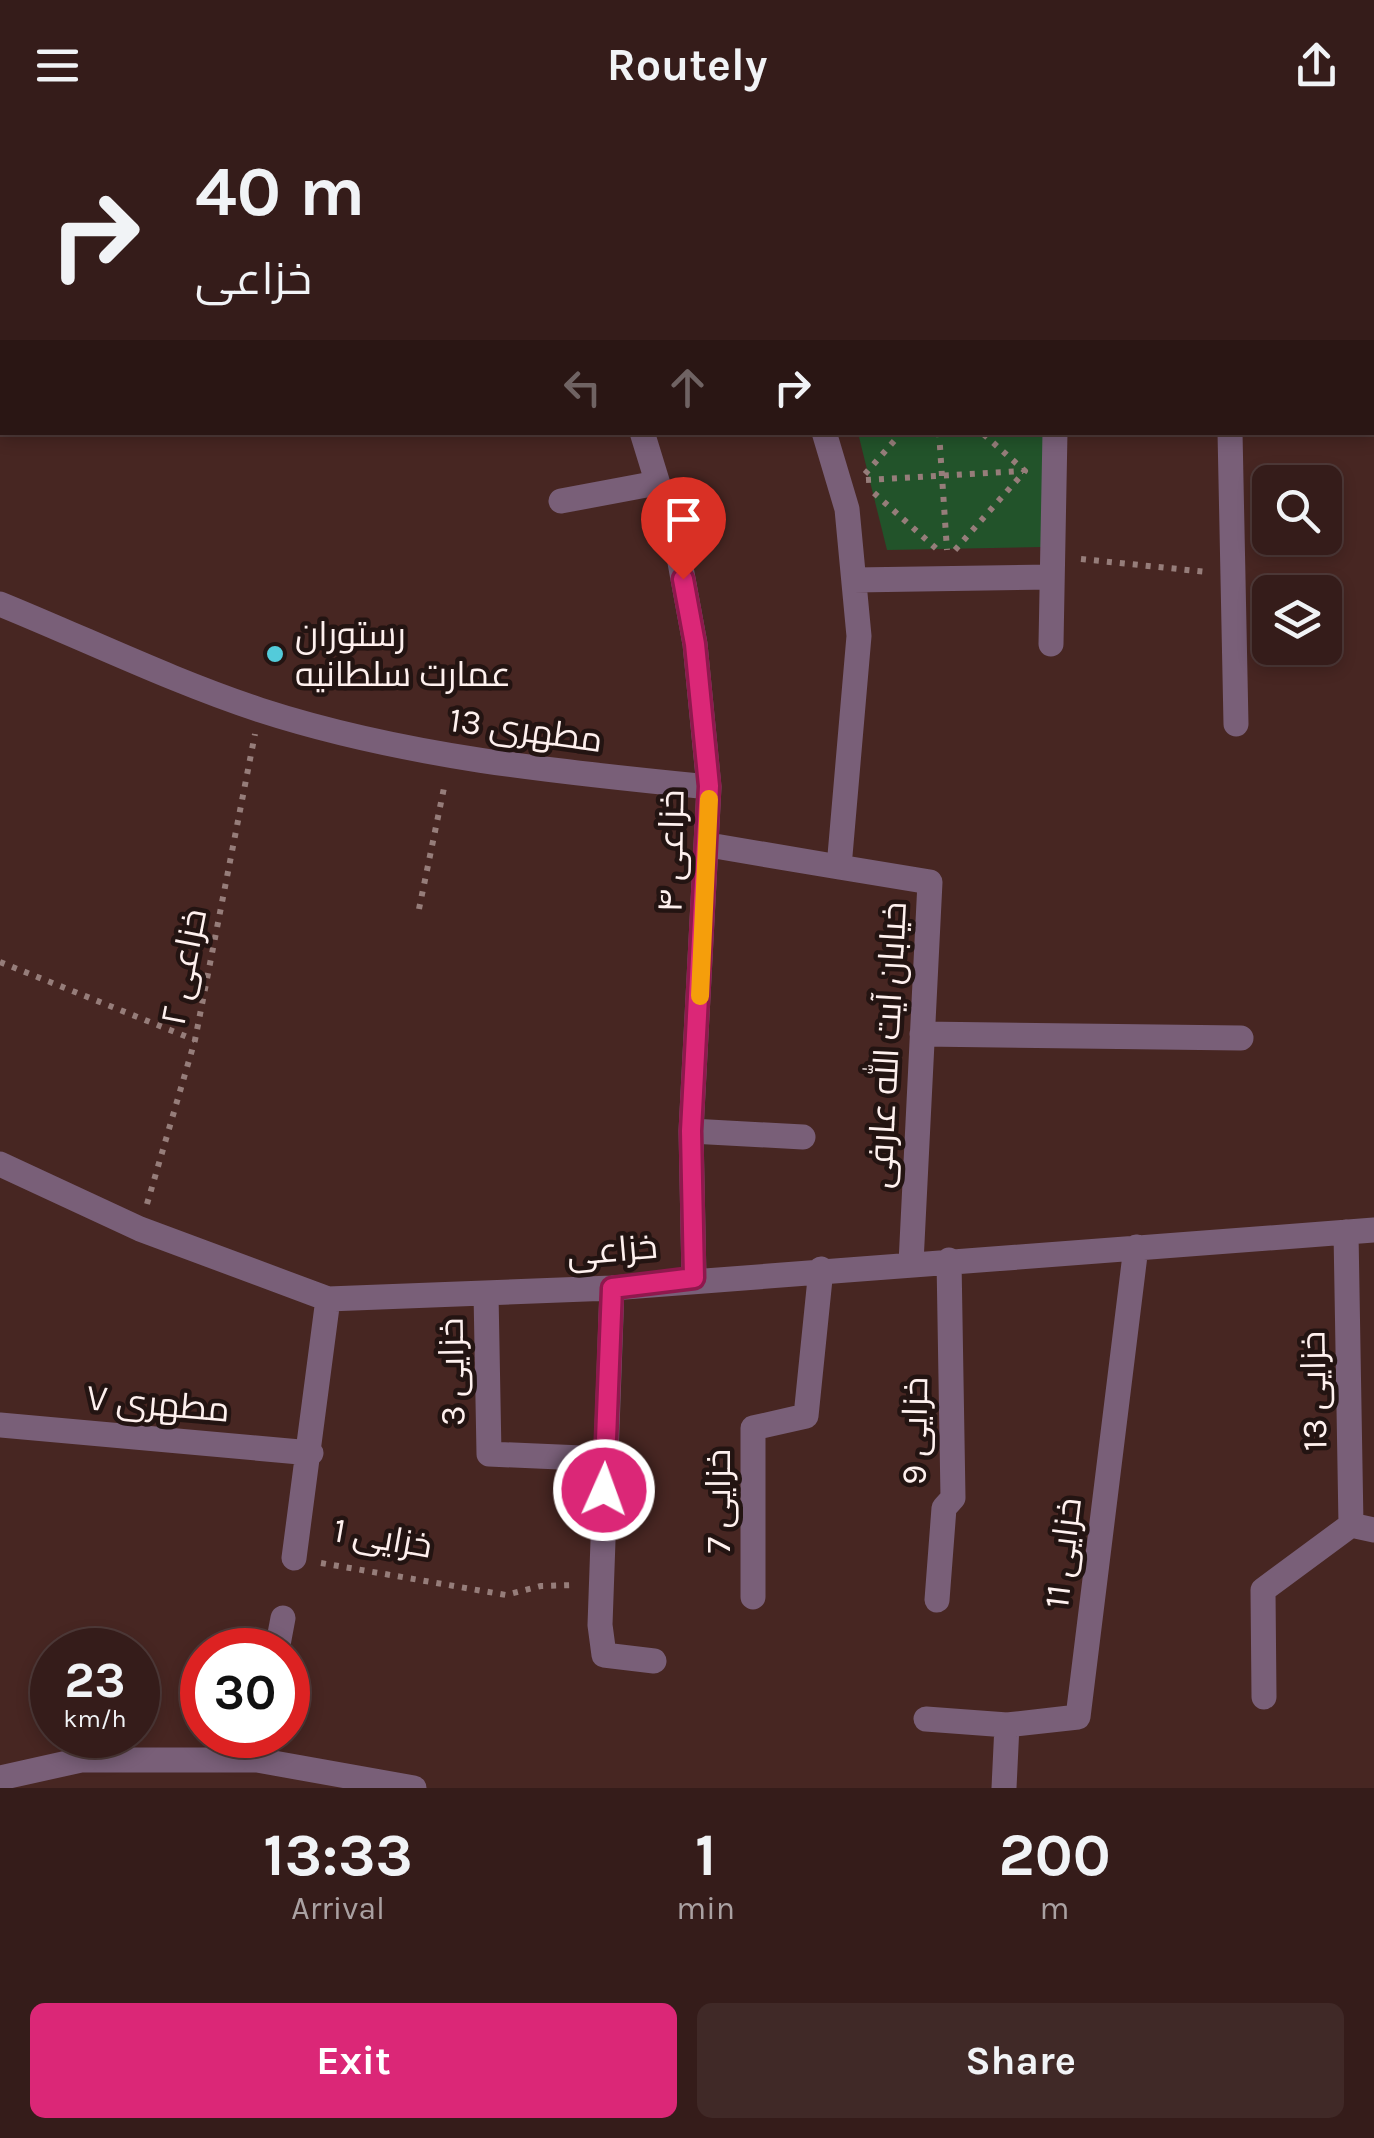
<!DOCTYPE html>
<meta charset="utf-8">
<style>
:root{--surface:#351c1a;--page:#402927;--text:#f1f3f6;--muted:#aaa1a2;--line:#4f3a39;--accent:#db2777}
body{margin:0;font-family:Karla,Cairo,sans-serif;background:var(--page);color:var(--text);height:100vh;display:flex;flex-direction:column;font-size:38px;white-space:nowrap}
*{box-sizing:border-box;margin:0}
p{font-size:32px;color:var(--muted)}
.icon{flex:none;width:55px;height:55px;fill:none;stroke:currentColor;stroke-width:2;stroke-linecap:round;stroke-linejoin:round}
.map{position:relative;height:1658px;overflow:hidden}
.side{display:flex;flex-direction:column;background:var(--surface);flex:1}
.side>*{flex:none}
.top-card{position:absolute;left:0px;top:0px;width:1375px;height:305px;box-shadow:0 5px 15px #0003,0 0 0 2px var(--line);background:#351c1a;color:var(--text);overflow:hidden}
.fabs{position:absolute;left:1252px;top:335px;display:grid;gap:20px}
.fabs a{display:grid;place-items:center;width:90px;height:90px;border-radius:15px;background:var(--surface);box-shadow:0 5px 15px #0003,0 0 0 2px var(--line);font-size:50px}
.speed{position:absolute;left:30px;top:1498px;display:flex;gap:20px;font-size:50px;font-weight:700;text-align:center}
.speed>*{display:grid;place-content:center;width:130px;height:130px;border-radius:50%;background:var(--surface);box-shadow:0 5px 15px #0003,0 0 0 2px var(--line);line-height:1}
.speed small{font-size:25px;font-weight:400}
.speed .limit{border:15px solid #d22;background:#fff;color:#111}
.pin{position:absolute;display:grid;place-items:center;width:85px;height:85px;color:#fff;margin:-102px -42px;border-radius:50% 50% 50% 0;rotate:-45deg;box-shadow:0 0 10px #0007}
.pin .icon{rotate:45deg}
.me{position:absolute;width:110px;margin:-55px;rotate:2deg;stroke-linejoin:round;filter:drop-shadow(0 0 8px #0008)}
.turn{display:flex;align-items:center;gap:35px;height:210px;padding:0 30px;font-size:45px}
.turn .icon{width:130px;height:130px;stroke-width:2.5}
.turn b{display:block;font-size:70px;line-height:85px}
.lanes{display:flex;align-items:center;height:95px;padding:0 30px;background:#0003;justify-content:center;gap:50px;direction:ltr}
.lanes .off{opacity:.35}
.eta{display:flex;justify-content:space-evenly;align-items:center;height:170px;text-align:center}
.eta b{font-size:60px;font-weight:700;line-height:70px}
.primary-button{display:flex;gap:20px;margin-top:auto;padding:20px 30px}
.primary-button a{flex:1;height:115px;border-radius:15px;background:var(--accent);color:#fff;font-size:40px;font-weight:700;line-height:115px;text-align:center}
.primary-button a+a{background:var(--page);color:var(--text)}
header{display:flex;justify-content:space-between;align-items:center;height:130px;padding:0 30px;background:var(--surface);font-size:45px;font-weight:700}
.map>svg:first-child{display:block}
</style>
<header><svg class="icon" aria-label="menu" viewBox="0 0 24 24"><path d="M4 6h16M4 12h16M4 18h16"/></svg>Routely<svg class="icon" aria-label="share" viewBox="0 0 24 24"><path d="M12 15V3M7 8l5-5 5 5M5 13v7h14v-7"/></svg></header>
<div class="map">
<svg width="1374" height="1658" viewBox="0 0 1374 1658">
<rect width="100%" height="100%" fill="#472622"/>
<path fill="#22532a" d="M858,303H1045L1043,417L887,420Z"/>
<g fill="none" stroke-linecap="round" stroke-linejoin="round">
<path stroke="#967d7a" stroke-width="6" stroke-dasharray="5 8" stroke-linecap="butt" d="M531,2V0
M939,302L947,420
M865,344L902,302
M866,350L1023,341
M874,363L939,421
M955,420L1025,341L981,302
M1081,429L1207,442
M419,779L445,653
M0,832L195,910
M147,1074L195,910L255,604
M321,1433L506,1465L541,1456L575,1455"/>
<path stroke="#795f78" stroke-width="25" d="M727,0L728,2
M1068,0V2
M1372,18L1374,19
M642,302L677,416L695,514L709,657L691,1001L694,1148
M824,302L847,379L859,506L839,737L930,752L911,1133
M1230,302L1236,594
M561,371L657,353
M854,450L1052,447
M0,474C86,509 172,551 260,580C405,627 558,642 709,657
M1051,514L1055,302
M709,715L839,737
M922,904L1241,908
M691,1001L803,1007
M0,1034L140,1099L328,1169L612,1158L1374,1100
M1346,1102L1351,1395L1374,1400
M612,1158L600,1495L604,1525L654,1531
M486,1163L489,1324L605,1329
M0,1295L311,1323
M294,1428L328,1169
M753,1467V1298L806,1286L821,1139
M937,1470L944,1378L953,1368L949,1130
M277,1520L283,1488
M1264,1567L1263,1460L1351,1395
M926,1589L1007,1595L1078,1587L1136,1117
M257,1630L414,1658
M0,1648L81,1630H257L262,1605
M1004,1658L1007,1595"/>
</g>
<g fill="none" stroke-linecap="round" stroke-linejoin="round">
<g stroke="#8e194d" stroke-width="25">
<path id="route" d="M604,1360L612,1158L694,1148L691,1001L709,656L695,514L683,449"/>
</g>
<use href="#route" stroke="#db2777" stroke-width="18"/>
<path stroke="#f59e0b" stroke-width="18" d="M700,866L709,669"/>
</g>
<circle fill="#53cbda" stroke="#231412" stroke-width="4" cx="275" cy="524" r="10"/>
<g text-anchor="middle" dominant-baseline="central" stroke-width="9" stroke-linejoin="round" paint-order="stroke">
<g font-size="35" fill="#fef0ee" stroke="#231412" text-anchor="start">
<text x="295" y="504">رستوران<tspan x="295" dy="40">عمارت سلطانیه</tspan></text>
</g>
<g font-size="35" fill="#fef0ee" stroke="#231412">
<text transform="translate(526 600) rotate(8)">مطهری 13</text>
<text transform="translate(671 721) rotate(-89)">خزاعی ۴</text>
<text transform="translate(184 837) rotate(-79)">خزاعی ۲</text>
<text transform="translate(887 915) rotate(-87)">خیابان آیت الله عارفی</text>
<text transform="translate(612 1120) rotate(-5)">خزاعی</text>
<text transform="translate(452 1242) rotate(-91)">خزایی 3</text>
<text transform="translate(1314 1261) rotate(-91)">خزایی 13</text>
<text transform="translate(158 1274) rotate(5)">مطهری ۷</text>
<text transform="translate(915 1301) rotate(-89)">خزایی 9</text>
<text transform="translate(718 1371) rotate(-90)">خزایی 7</text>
<text transform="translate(383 1408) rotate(10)">خزایی 1</text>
<text transform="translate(1063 1423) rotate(-83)">خزایی 11</text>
</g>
</g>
</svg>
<div class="fabs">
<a><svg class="icon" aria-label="search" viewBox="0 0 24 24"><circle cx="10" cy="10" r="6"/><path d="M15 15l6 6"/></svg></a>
<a><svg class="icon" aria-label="layers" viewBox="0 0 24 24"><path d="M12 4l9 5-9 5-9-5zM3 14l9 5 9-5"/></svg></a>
</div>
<div class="speed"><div>23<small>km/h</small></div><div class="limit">30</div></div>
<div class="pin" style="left:683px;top:449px;background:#d93025"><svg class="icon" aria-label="arrive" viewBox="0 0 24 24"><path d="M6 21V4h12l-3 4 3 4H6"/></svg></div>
<svg class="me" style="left:604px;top:1360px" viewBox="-20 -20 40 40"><circle r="17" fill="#db2777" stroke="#fff" stroke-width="3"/><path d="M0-11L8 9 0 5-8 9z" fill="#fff"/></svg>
<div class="top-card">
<div class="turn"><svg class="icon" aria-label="right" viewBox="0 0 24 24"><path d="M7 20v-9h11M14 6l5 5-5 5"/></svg><div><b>40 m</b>خزاعی</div></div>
<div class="lanes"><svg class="icon off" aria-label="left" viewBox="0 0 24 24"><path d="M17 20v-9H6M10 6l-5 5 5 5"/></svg><svg class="icon off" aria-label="ahead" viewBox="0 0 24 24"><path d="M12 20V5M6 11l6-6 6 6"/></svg><svg class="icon" aria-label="right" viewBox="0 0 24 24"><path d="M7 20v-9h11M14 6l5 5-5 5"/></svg></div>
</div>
</div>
<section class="side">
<div class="eta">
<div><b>13:33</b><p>Arrival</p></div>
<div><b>1</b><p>min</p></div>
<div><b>200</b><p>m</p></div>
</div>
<div class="primary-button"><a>Exit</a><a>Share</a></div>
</section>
